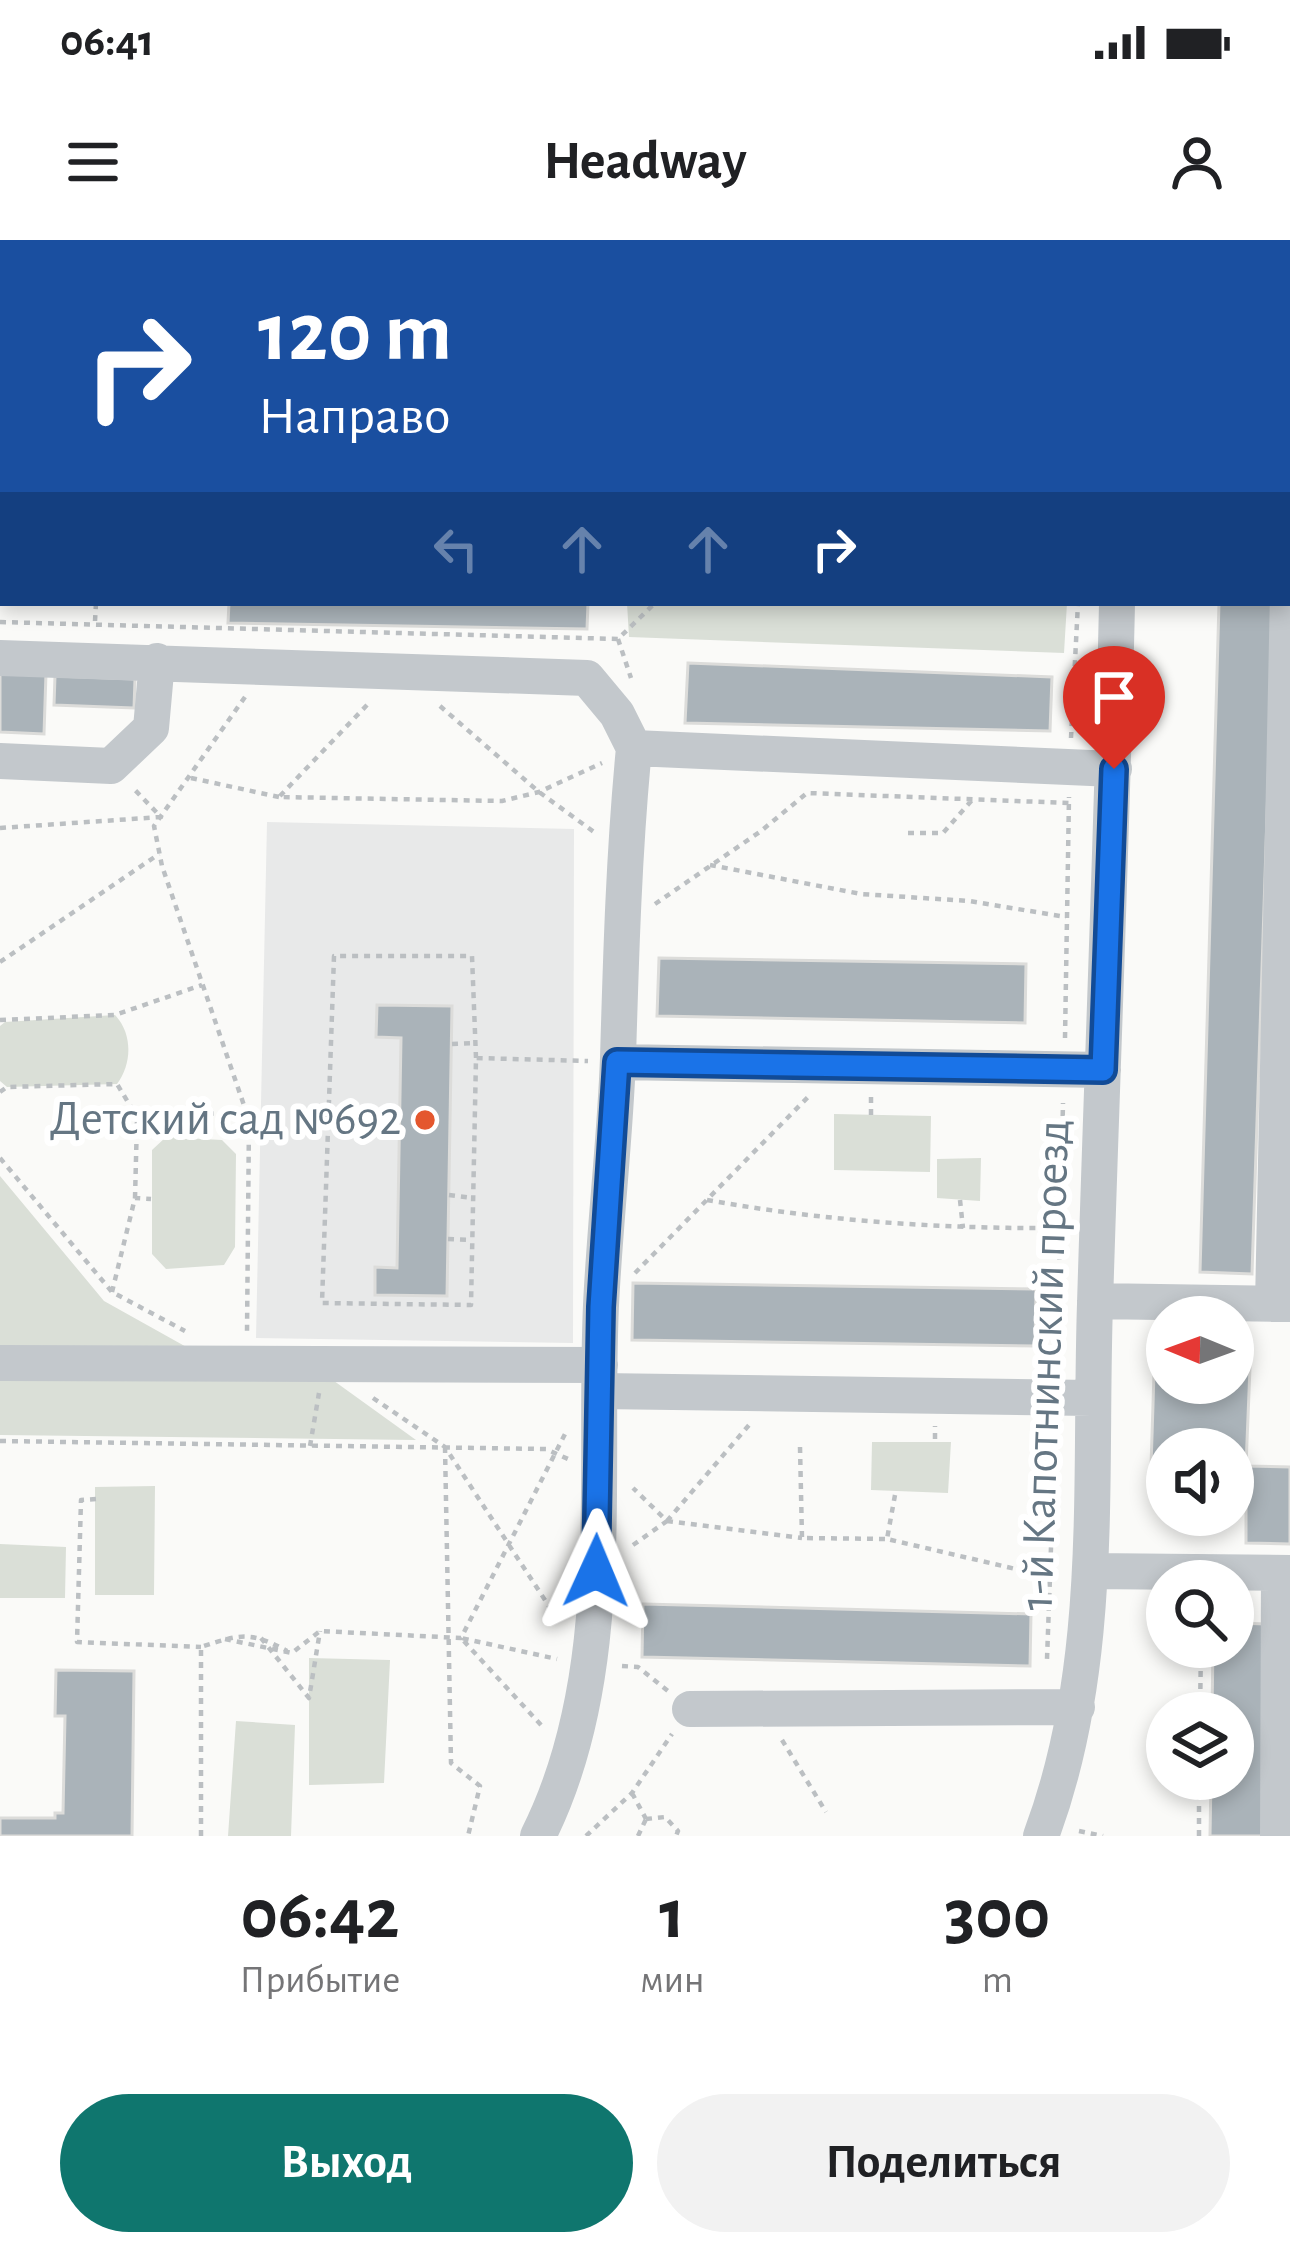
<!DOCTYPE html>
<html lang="ru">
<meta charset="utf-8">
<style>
:root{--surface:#fff;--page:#f2f2f2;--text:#202124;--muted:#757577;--accent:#0f766e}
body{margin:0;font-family:"Alegreya Sans",sans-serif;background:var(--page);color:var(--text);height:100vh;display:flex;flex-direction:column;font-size:45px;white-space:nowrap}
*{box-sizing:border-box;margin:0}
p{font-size:39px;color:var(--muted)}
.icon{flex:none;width:66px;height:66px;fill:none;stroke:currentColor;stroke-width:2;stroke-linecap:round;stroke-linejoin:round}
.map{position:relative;height:1596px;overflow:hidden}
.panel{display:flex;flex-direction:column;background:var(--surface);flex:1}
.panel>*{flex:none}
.guide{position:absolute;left:0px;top:0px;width:1290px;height:366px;box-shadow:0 6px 18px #0003;background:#1a4fa0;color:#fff;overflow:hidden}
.needle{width:78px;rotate:271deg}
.controls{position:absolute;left:1146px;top:1056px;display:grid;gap:24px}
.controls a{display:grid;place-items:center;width:108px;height:108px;border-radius:50%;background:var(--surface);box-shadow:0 6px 18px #0003;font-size:60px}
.pin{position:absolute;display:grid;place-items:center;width:102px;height:102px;color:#fff;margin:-123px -51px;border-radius:50% 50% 50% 0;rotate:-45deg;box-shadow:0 0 12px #0007}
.pin .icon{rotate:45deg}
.me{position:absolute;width:132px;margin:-66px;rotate:1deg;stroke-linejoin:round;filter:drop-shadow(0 0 9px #0008)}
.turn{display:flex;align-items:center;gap:42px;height:252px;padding:0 60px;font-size:54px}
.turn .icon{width:156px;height:156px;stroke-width:2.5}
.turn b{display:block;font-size:84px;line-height:102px}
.lanes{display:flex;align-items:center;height:114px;padding:0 60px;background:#0003;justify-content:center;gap:60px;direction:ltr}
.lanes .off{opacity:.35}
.eta{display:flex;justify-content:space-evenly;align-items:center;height:204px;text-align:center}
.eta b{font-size:72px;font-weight:700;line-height:84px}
.action{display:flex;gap:24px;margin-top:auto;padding:24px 60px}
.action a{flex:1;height:138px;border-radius:72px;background:var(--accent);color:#fff;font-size:48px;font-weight:700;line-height:138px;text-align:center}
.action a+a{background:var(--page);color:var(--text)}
.status{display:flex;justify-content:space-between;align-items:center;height:84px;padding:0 60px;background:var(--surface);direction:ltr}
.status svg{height:33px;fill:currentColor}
header{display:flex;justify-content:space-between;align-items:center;height:156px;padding:0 60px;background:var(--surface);font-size:54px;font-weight:700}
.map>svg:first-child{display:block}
</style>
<div class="status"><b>06:41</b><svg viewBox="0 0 49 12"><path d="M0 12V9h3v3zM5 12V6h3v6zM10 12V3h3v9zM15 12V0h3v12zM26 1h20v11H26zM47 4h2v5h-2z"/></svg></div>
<header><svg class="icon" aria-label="menu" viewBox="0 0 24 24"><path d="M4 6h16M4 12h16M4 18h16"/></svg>Headway<svg class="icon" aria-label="person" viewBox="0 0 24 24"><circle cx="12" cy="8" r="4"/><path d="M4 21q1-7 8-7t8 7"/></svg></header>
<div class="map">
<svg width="1290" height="1596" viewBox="0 0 1290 1596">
<rect width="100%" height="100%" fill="#fafaf8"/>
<path fill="#e8e9e9" d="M267,582L574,589L573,1103L256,1098Z"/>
<path fill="#dadfd7" d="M627,363H1067L1064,413L629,397Z
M115,775C133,794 132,824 117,844L7,847L0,841V786L5,782Z
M834,874L931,876L930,932L834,930Z
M166,897L222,900L236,914L235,1007L224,1025L166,1029L152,1014V910Z
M981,918L980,961L937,958V919Z
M0,936L104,1061L233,1133H323L416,1200L0,1195Z
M872,1202H951L948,1253L871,1250Z
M155,1246L154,1355H95V1247Z
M0,1304L66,1307L65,1358H0Z
M309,1418L390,1420L384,1543L309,1545Z
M236,1481L295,1485L291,1596H228Z"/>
<path fill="#aab3b9" stroke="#dcdcda" stroke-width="3" d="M0,0H131L3,3V11Z
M829,0H1023L827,3Z
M229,363H588L587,389L228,383Z
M1219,363H1274L1252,1034L1200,1032Z
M688,423L1052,437L1050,491L685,483Z
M0,432L46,433L44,494L0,492Z
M55,436L135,439L134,468L54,465Z
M659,718L1026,724L1025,783L657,776Z
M377,765L452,766L447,1056L375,1055V1027L397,1028L401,798L376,797Z
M633,1043L1036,1049L1035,1106L632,1100Z
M1155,1102H1167V1143H1233V1102L1251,1103L1246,1226H1233V1209H1167V1227H1151Z
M1246,1226L1290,1227V1304L1246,1303Z
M643,1364L1031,1374L1030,1426L642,1417Z
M1233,1383L1267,1384L1265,1596H1210L1211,1539H1233V1473H1212L1213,1407H1233Z
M56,1430L134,1431L132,1596H0V1578H55V1573H63L65,1476H55Z"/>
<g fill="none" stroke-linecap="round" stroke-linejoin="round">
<path stroke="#bbbfc2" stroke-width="4.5" stroke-dasharray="6 6" stroke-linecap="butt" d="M0,240H3
M95,381L96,363
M0,382L618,399L655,363
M618,399L631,438
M245,457L154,586L162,626L249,880L247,1092
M367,465L279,557L502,561L539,552L602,523
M440,466L539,552L594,592
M1071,498L1078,363
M191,538L279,557
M0,588L161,577L135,550
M908,593H943L972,560
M710,625L861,654L969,661L1066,677
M655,664L761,591L807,553L1069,563
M0,722L159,614
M0,780L115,775L202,745
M1065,798L1069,557
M452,804L476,803
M476,818L472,716H334L322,1063L471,1065L476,818L588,821
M0,852L7,847L117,844L137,877L246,872
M871,857V875
M0,918L112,1052L185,1091
M449,955L473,958
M135,958L137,880
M707,960C824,981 942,989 1060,988
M960,960L963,988
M448,999L472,1000
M635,1033L808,857
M112,1052L135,958L151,959
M1057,1128L1063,863
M373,1158L445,1207L558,1380
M935,1199V1186
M0,1201L546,1209L568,1219
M310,1206L319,1153
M445,1207L451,1523L480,1546L468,1596
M800,1207L802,1298L887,1299
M895,1255L887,1299L1050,1337L1047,1419
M96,1259L81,1260L77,1402L201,1407
M667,1281L749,1185
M667,1281L802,1298
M633,1305L667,1281L633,1248
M1050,1337L1055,1187
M261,1398L309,1458L320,1391
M225,1399L292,1413L320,1391L461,1398L565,1194
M622,1426L638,1427L668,1451
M1200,1473L1201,1407
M541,1485L461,1398L557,1419
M782,1500L826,1572
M632,1553L646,1579
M646,1579L665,1577L678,1591L676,1596
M1079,1591L1103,1596
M201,1596V1407C240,1394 251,1391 287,1411
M586,1596L632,1553L672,1494
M638,1596L646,1579
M1199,1596V1539"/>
<path stroke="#c3c8cc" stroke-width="36" d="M774,3L776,0
M1036,3L1037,0
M1261,3L1264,0
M1287,173L1290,174
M0,418L587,438L617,474L634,508L1114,529
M0,521L111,526L151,488L157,421
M618,822L1103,830
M1095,1061L1290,1064
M1273,1064L1290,257
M0,1123L600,1125
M600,1151L1092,1158
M1091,1331L1290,1333
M690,1469L1077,1467
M538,1596C619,1435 593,1239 601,1065C605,982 615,900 618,818C621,714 624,611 634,508
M1041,1596C1105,1426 1089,1243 1095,1064C1102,831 1112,597 1117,363
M1278,1596L1279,1333"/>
</g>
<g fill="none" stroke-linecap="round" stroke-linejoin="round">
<g stroke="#114b97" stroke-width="30">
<path id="route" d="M596,1331L601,1067L617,822L1103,830L1114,529"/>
</g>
<use href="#route" stroke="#1a73e8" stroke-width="21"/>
</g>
<circle fill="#e4572e" stroke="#fff" stroke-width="4.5" cx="425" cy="880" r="12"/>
<g text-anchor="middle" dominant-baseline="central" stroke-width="12" stroke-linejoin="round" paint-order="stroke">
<g font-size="48" fill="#657683" stroke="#fff" text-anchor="end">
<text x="401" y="880">Детский сад №692</text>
</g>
<g font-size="48" fill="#657683" stroke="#fff">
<text transform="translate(1046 1125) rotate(-88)">1-й Капотнинский проезд</text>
</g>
</g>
</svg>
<div class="controls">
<a><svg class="needle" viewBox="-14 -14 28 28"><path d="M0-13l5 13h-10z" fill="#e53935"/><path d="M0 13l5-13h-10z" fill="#757577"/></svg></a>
<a><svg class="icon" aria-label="sound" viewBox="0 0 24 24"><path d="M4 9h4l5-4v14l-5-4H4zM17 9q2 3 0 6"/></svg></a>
<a><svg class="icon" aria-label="search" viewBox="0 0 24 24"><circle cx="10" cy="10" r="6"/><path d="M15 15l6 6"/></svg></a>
<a><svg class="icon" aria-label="layers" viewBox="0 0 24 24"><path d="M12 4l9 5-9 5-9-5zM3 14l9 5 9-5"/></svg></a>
</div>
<div class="pin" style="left:1114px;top:529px;background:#d93025"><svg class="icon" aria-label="arrive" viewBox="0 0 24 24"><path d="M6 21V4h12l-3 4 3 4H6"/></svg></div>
<svg class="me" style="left:596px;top:1331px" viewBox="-20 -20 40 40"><path d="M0-17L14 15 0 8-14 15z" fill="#1a73e8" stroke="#fff" stroke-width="4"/></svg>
<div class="guide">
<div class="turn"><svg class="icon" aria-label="right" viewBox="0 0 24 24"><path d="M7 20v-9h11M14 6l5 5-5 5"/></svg><div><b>120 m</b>Направо</div></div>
<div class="lanes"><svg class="icon off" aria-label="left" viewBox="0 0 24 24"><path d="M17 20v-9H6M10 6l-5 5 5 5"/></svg><svg class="icon off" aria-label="ahead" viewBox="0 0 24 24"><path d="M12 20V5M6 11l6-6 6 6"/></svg><svg class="icon off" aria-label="ahead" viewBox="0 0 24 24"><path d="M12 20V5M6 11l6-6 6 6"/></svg><svg class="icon" aria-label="right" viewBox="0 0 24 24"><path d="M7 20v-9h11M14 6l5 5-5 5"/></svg></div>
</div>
</div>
<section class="panel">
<div class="eta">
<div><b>06:42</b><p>Прибытие</p></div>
<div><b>1</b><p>мин</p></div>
<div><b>300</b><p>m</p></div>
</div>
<div class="action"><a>Выход</a><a>Поделиться</a></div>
</section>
